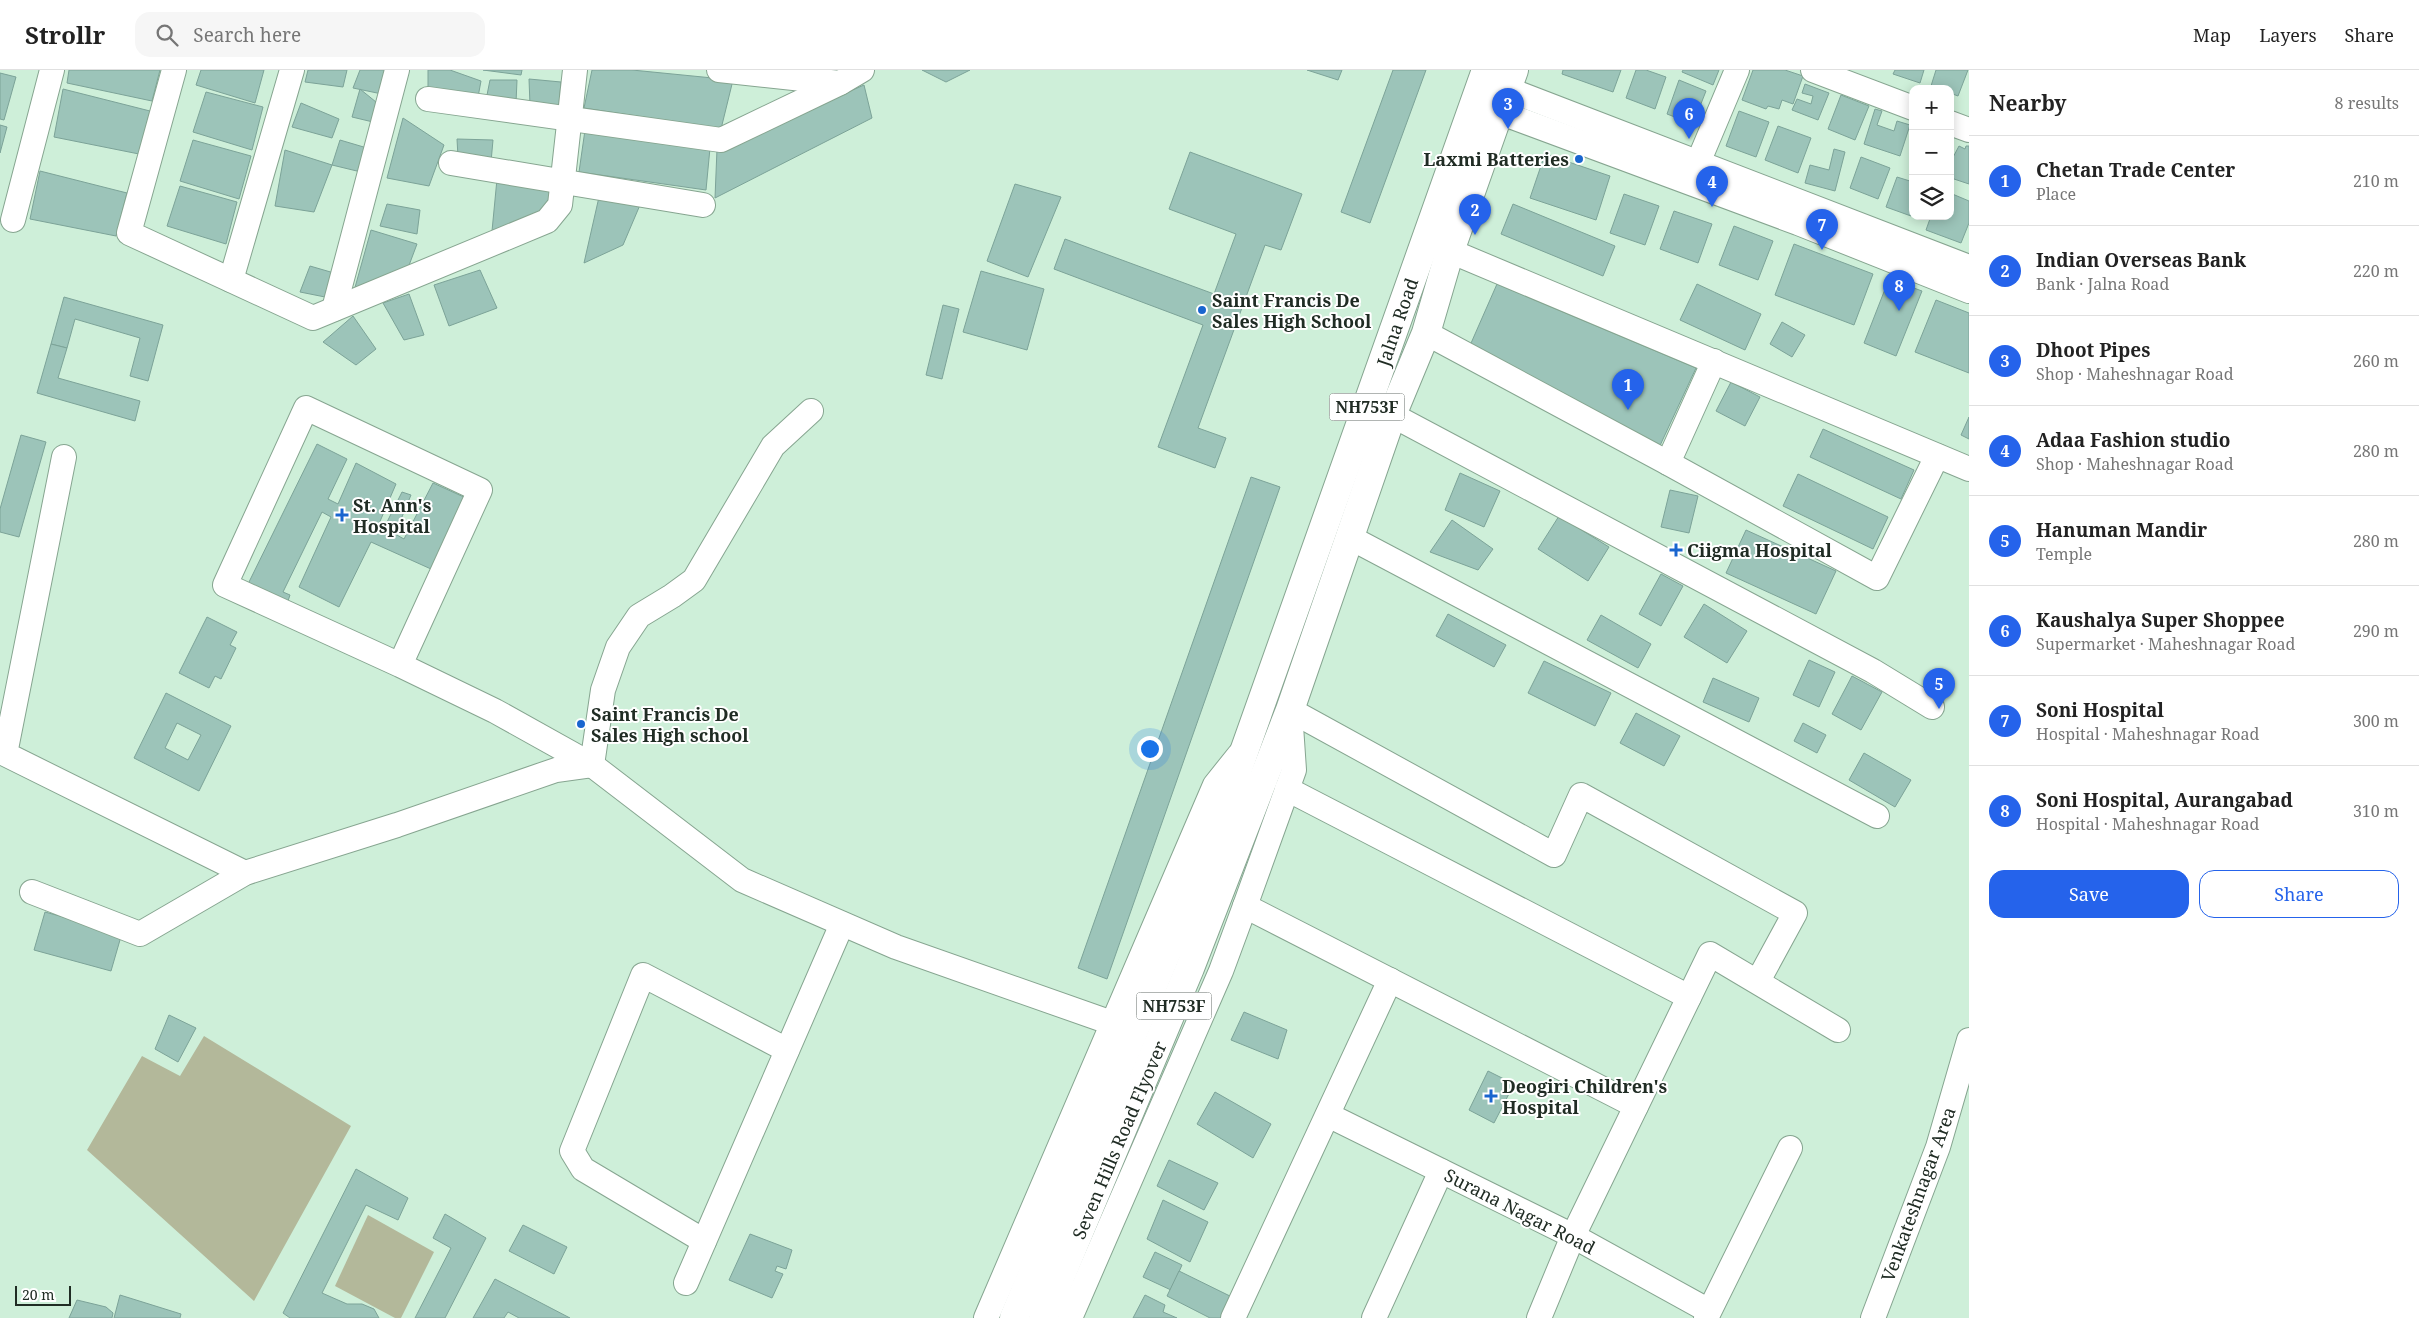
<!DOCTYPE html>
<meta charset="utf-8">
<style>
:root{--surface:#fff;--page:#f6f6f6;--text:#222;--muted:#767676;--line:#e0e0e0;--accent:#2563eb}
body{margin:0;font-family:"Noto Serif",serif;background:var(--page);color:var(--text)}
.controls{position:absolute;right:15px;top:15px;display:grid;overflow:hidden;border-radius:10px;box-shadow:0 2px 12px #0003}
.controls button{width:45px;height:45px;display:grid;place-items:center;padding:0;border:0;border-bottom:1px solid var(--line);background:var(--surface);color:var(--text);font:25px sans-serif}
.scale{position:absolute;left:15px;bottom:12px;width:56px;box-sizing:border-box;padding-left:5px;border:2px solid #202c24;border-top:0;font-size:14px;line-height:18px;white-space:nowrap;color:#202c24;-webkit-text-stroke:4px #fff;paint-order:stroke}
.you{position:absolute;left:1149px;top:678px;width:18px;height:18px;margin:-12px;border:4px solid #fff;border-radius:50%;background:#1a73e8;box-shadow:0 0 0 8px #1a73e833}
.badge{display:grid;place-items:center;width:32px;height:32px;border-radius:50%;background:var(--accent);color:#fff;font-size:16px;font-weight:700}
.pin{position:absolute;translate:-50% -41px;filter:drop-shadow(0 1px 2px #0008)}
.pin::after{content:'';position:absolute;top:26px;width:18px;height:15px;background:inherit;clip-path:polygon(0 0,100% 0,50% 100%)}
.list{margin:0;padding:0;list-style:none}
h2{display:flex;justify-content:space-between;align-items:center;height:65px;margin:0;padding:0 20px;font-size:21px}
h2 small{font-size:16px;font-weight:400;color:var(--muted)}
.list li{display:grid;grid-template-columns:32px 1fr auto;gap:15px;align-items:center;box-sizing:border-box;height:90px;padding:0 20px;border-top:1px solid var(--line)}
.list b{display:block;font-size:19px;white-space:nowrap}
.list p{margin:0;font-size:16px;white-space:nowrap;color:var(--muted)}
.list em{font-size:16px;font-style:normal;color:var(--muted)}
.actions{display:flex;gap:10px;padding:15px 20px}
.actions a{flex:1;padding:11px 0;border:1px solid var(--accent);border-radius:15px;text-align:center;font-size:18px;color:var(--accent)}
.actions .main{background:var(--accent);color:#fff}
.icon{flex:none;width:28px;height:28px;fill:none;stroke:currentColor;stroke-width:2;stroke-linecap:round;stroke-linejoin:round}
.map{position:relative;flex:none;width:1969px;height:1248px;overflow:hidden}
header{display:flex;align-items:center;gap:30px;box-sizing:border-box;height:70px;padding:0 25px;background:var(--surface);border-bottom:1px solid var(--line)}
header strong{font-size:24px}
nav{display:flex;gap:28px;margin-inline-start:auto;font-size:18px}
.search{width:350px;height:45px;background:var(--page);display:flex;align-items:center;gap:12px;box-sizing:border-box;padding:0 18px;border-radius:15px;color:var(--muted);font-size:19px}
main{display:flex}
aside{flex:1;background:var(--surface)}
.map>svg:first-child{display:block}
.green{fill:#b3b89a}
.building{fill:#9cc4b9;stroke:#7ca398;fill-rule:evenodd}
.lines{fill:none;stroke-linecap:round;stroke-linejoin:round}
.minor-casing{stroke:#86a590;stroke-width:26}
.highway-casing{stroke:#86a590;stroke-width:30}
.minor{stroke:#fff;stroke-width:24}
.highway{stroke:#fff;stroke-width:28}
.poi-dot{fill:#1965cf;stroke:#fff;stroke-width:2}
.labels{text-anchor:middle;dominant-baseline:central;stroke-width:4;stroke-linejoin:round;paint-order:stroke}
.shield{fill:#fff;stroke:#636b66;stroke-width:1}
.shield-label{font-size:16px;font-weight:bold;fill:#202c24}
.poi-label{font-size:18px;font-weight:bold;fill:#202c24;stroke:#fff;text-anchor:start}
.street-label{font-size:18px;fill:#202c24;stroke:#fff}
</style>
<header>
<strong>Strollr</strong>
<div class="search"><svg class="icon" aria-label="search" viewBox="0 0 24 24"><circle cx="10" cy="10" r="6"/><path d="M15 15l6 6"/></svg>Search here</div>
<nav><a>Map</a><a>Layers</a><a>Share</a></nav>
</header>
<main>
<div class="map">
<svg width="1969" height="1248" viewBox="0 0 1969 1248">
<rect width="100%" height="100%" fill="#ceefd9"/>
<g class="green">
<polygon points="204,966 351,1056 254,1231 87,1080 142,986 180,1006"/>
<polygon points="368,1145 434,1182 401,1248 395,1248 335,1216"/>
</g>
<g class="building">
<polygon points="69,0 160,0 152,31 67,13"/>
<polygon points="201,0 264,0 255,33 196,15"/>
<polygon points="308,0 347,0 343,17 305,12"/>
<polygon points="360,0 396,0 382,24 353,18"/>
<polygon points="428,0 450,0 481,11 478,27 428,17"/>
<polygon points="483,0 522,0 521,5"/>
<polygon points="592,0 632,0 733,10 721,59 584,38"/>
<polygon points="922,0 970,0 946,12"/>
<polygon points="1307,0 1342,0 1338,10"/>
<polygon points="1393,0 1426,0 1370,153 1341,142"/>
<polygon points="1563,0 1621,0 1613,22 1562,4"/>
<polygon points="1636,0 1646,0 1666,7 1655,39 1626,28"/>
<polygon points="1683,0 1719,0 1713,15 1682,2"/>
<polygon points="1753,0 1785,0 1803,6 1793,34 1782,30 1779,39 1768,36 1766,39 1742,30"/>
<polygon points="1895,0 1924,0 1920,13 1893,4"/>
<polygon points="1936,0 1968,0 1958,26 1950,23 1950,19 1931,16"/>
<polygon points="0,3 16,7 4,50 0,49"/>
<polygon points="529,9 561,12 559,35 530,35"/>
<polygon points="490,10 517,10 516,33 487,25"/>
<polygon points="1679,10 1706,21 1693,54 1667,44"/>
<polygon points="1805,14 1829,23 1818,50 1792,40 1797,29 1811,34 1813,26 1802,23"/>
<polygon points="864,15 872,48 715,128 717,79"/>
<polygon points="63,19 150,41 139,84 54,67"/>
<polygon points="360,19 376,32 373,52 352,47"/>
<polygon points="206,22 263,37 252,80 193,62"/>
<polygon points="1841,25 1869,36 1855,70 1828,59"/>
<polygon points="301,33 339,49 332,68 292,57"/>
<polygon points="1875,39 1882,41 1877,55 1894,61 1897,51 1910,55 1900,86 1864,74"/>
<polygon points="1739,41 1769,52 1756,87 1726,76"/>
<polygon points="403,48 444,75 429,116 387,108"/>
<polygon points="0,55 7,57 0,83"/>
<polygon points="1778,56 1811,68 1798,103 1765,90"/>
<polygon points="585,60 710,78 706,120 579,102"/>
<polygon points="457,69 493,70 491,92 458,87"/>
<polygon points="193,70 251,86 239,129 180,111"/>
<polygon points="340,70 367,78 361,102 332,95"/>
<polygon points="1959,76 1965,79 1966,76 1969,76 1969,114 1954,109 1950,104 1950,93"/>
<polygon points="1834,79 1845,82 1835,121 1805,113 1810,95 1829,100"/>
<polygon points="285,80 332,95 314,142 275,136"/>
<polygon points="1190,82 1302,124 1281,180 1265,175 1198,358 1226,368 1215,398 1158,377 1203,255 1054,199 1065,169 1214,224 1236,164 1169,139"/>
<polygon points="1545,84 1610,106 1596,150 1530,128"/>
<polygon points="1861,87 1890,98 1878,129 1850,118"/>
<polygon points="40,101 127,123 116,166 30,149"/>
<polygon points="1897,107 1913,112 1911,146 1886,137"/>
<polygon points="497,109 552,117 547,141 492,161"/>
<polygon points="1015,114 1061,127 1028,207 987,191"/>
<polygon points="180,116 237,132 226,174 167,156"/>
<polygon points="1950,123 1969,131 1969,153 1961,173 1926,160 1931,146 1950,146"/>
<polygon points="1624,124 1659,136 1645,175 1610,163"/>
<polygon points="599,127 640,135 623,175 584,193"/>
<polygon points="387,134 420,140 417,164 380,156"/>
<polygon points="1513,134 1615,176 1603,206 1501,164"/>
<polygon points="1674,141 1712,154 1698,193 1660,179"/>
<polygon points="1734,156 1773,171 1758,210 1719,195"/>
<polygon points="371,160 417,174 408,198 354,221"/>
<polygon points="1794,174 1873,204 1854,255 1775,225"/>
<polygon points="310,196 334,203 330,228 300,222"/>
<polygon points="480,200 497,238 449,256 434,215"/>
<polygon points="981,201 1044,219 1027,280 963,262"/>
<polygon points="1889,209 1922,221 1896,286 1864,273"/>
<polygon points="1497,214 1696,298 1657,382 1468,280"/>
<polygon points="1697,214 1761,244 1745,280 1680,250"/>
<polygon points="409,224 424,265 404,270 383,233"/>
<polygon points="64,227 163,255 148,311 130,306 140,268 75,249 67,278 51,274"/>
<polygon points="1936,230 1969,243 1969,303 1915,282"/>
<polygon points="943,235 959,239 942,309 926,305"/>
<polygon points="353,246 376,279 356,295 323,272"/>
<polygon points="1782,252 1805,265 1792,287 1770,274"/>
<polygon points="51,274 67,278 58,308 140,331 135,351 37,323"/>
<polygon points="1731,312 1760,327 1745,356 1716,341"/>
<polygon points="1969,347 1969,369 1961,365"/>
<polygon points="1823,359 1914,400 1901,429 1810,387"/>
<polygon points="21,365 46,372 19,467 0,462 0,439"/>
<polygon points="317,374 347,389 328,429 338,434 356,393 396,414 378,456 384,458 402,422 411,425 395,464 404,469 433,413 466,428 431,499 371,472 339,537 299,517 331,447 322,442 283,522 290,525 287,534 248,514"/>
<polygon points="1460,403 1500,421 1484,457 1445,440"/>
<polygon points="1798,404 1888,447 1873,479 1783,436"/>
<polygon points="1251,407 1280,417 1107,909 1078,898"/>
<polygon points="1670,420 1698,426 1689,463 1661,457"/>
<polygon points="1559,446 1609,477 1588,511 1538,479"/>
<polygon points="1452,450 1493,479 1478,500 1430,482"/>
<polygon points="1746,460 1836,501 1816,544 1726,503"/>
<polygon points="1661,504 1683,516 1661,556 1639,544"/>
<polygon points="1704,534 1747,561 1727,593 1684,567"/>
<polygon points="1448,544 1506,575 1494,597 1436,566"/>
<polygon points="1601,545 1651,574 1638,598 1587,570"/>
<polygon points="207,547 237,562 230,575 236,578 221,609 215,606 209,618 179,603"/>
<polygon points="1809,590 1835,602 1819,637 1793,625"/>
<polygon points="1544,591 1611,623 1595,656 1528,623"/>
<polygon points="1852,606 1882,622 1861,660 1832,644"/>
<polygon points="1713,608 1759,628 1749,652 1703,632"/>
<path d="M166 623 231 656 199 721 134 688ZM177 653 201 665 188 690 165 678Z"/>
<polygon points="1636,643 1680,666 1664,696 1620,673"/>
<polygon points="1803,653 1826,665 1817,683 1794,671"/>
<polygon points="1864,683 1911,710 1895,737 1849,710"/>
<polygon points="45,842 122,863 111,901 34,880"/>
<polygon points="1244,942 1287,960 1278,989 1231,970"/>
<polygon points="169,945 196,958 178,992 155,979"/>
<polygon points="1488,1001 1514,1014 1494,1053 1469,1040"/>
<polygon points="1215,1022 1271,1054 1253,1088 1197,1054"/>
<polygon points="1169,1090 1218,1113 1204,1140 1157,1116"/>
<polygon points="356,1099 408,1128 398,1150 366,1135 322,1223 347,1234 362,1234 374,1239 379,1248 290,1248 283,1243"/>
<polygon points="1163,1130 1208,1152 1190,1192 1147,1169"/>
<polygon points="445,1144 486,1168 445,1248 415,1248 451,1178 433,1168"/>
<polygon points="523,1155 567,1177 554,1204 509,1181"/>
<polygon points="750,1164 792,1180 786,1199 777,1196 775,1201 783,1204 772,1228 729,1210"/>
<polygon points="1155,1182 1182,1195 1171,1220 1143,1207"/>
<polygon points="1179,1201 1236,1229 1226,1248 1210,1248 1167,1226"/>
<polygon points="495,1209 570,1248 519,1248 508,1242 504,1248 473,1248"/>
<polygon points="120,1225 181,1244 180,1248 114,1248"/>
<polygon points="1145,1225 1165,1235 1163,1242 1177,1248 1133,1248"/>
<polygon points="77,1230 106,1237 113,1243 112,1248 69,1248"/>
</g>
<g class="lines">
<g class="minor-casing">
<g id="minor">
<polyline points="174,0 129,163 313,248 547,151 560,135 575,0"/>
<polyline points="719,0 840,13"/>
<polyline points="1813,0 1913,38"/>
<polyline points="1507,19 1969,197"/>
<polyline points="428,29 721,70 840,13 862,0"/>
<polyline points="1499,42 1798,153 1969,221"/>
<polyline points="1950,53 1969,60"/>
<polyline points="451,93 703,135"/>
<polyline points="1692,107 1737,0"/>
<polyline points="13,150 52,0"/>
<polyline points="1450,181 1969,399"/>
<polyline points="231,210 292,0"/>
<polyline points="334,239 397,0"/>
<polyline points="1426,263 1668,393"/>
<polyline points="1714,291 1668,393 1877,508 1937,386"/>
<polyline points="1392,345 1873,601 1932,637"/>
<polyline points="64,387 5,684 245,803"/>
<polyline points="1349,467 1877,746"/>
<polyline points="400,595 480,420 306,338 225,515 400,595 495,641 592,695 742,810 896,877 1112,953"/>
<polyline points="1290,640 1554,785 1581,725 1795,843 1758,911"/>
<polyline points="592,695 603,620 618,577 639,546 672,526 694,510 773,376 811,341"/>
<polyline points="1287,719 1689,927"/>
<polyline points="32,822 140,864 245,803 397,755 556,700 592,695"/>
<polyline points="1245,836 1636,1036"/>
<polyline points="1328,1045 1573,1166 1709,1241"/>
<polyline points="704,1171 583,1099 572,1081 643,905 787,980"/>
<polyline points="686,1213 842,854"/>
<polyline points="986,1248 1215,715 1239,685"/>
<polyline points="1070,1248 1221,901 1245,836 1294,700 1290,641"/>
<polyline points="1233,1248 1390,910"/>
<polyline points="1374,1248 1441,1101"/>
<polyline points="1539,1248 1573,1166 1710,884 1838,960"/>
<polyline points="1706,1248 1790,1078"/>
<polyline points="1873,1248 1938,1077 1969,970"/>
</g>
</g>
<g class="highway-casing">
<g id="highway">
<polyline points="1014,1248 1207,786 1486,0"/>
<polyline points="1043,1248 1190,898 1290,640 1392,345 1426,263 1450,181 1514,0"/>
</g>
</g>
<use href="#minor" class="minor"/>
<use href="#highway" class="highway"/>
</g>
<g class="poi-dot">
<circle cx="1579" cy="89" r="5"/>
<circle cx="1202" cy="240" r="5"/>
<path d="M339.5 437.5h5v5h5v5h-5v5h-5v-5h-5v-5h5z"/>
<path d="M1673.5 472.5h5v5h5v5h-5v5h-5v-5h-5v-5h5z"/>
<circle cx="581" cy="654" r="5"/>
<path d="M1488.5 1018.5h5v5h5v5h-5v5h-5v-5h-5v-5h5z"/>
</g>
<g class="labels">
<g class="shield">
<rect x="1329.5" y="323.5" width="75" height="27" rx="4"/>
<rect x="1136.5" y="922.5" width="75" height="27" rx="4"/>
</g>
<g class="shield-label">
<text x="1367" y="337">NH753F</text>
<text x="1174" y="936">NH753F</text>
</g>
<g class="poi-label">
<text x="1569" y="89" text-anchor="end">Laxmi Batteries</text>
<text x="1212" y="230">Saint Francis De<tspan x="1212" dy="21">Sales High School</tspan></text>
<text x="353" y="435">St. Ann's<tspan x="353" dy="21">Hospital</tspan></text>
<text x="1687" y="480">Ciigma Hospital</text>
<text x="591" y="644">Saint Francis De<tspan x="591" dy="21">Sales High school</tspan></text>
<text x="1502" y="1016">Deogiri Children's<tspan x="1502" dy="21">Hospital</tspan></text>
</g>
<g class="street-label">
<text transform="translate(1397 252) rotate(-71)">Jalna Road</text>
<text transform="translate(1119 1070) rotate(-67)">Seven Hills Road Flyover</text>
<text transform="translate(1918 1124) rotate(-70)">Venkateshnagar Area</text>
<text transform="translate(1520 1141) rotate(27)">Surana Nagar Road</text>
</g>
</g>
</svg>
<div class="controls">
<button>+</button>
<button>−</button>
<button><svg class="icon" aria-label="layers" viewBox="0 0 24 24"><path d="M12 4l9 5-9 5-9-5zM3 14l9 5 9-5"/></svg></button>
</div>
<div class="scale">20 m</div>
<div class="you"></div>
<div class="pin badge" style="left:1628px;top:340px">1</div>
<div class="pin badge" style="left:1475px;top:165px">2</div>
<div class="pin badge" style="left:1508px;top:59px">3</div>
<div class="pin badge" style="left:1712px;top:137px">4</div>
<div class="pin badge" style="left:1939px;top:639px">5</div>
<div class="pin badge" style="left:1689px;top:69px">6</div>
<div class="pin badge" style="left:1822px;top:180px">7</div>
<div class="pin badge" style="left:1899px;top:241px">8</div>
</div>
<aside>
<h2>Nearby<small>8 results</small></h2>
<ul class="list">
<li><span class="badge">1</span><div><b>Chetan Trade Center</b><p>Place</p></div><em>210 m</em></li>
<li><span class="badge">2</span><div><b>Indian Overseas Bank</b><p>Bank · Jalna Road</p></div><em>220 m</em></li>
<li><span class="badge">3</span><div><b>Dhoot Pipes</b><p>Shop · Maheshnagar Road</p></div><em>260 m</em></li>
<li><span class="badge">4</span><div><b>Adaa Fashion studio</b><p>Shop · Maheshnagar Road</p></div><em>280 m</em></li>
<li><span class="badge">5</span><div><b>Hanuman Mandir</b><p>Temple</p></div><em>280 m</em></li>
<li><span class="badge">6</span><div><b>Kaushalya Super Shoppee</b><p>Supermarket · Maheshnagar Road</p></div><em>290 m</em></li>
<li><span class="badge">7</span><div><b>Soni Hospital</b><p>Hospital · Maheshnagar Road</p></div><em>300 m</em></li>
<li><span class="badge">8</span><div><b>Soni Hospital, Aurangabad</b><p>Hospital · Maheshnagar Road</p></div><em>310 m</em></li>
</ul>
<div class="actions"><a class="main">Save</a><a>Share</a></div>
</aside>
</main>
